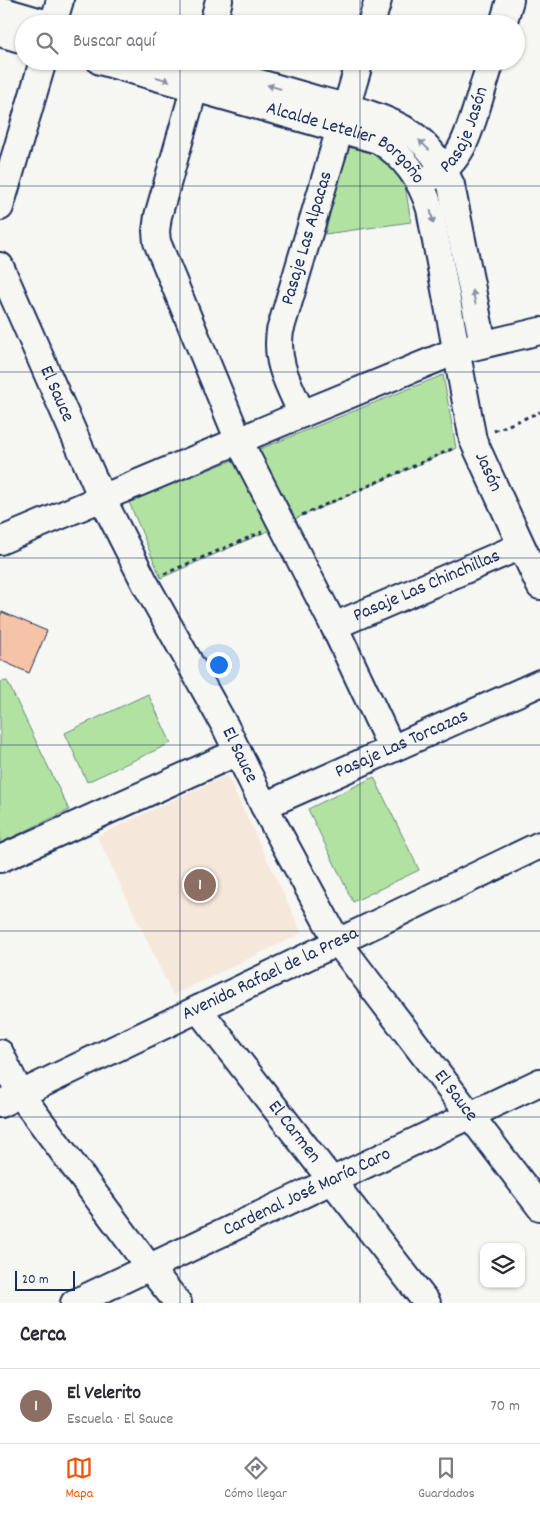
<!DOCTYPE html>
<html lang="es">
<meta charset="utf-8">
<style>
:root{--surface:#fff;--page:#f7f7f7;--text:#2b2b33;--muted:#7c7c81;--line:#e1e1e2;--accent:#ea580c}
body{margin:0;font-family:Dekko,sans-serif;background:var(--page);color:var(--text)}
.controls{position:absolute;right:15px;bottom:15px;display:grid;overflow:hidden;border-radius:10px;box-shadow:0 1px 4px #0004}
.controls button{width:45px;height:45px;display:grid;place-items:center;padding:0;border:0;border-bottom:1px solid var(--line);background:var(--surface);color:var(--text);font:25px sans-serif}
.scale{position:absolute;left:15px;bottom:12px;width:60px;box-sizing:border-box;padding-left:5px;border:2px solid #1b2f5e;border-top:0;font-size:14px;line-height:18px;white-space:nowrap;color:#1b2f5e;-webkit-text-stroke:4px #f6f6f2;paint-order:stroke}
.you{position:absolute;left:218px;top:664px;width:18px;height:18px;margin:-12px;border:4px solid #fff;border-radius:50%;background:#1a73e8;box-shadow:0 0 0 8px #1a73e833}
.badge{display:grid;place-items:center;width:32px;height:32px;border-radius:50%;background:var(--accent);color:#fff;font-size:16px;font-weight:700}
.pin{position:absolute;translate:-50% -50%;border:2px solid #fff;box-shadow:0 1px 5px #0006}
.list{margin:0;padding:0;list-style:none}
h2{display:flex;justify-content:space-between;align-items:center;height:65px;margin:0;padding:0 20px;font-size:21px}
h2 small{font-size:16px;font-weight:400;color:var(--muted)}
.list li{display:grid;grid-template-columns:32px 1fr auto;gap:15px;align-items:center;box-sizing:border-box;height:75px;padding:0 20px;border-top:1px solid var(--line)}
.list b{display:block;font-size:19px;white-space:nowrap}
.list p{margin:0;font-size:16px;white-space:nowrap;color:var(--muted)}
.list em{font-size:16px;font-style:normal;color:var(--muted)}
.icon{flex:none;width:28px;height:28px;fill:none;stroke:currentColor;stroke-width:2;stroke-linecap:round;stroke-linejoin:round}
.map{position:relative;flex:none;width:540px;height:1303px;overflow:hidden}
.search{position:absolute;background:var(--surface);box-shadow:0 1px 4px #0004;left:15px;right:15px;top:15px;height:55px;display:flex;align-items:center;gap:12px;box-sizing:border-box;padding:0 18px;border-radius:28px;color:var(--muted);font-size:19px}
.sheet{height:140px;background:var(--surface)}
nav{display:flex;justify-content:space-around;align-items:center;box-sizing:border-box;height:70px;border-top:1px solid var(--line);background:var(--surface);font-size:14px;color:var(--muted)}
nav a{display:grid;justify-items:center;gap:2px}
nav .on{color:var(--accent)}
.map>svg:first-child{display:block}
.built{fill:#f6e7db}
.green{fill:#b2e2a1;stroke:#668880}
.building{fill:#f5c3a5;stroke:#1b2f5e}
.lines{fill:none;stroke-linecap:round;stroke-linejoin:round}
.minor-casing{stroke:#1b2f5e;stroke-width:30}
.path{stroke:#1b2f5e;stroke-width:3;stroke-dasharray:4 4;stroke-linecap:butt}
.minor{stroke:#f6f6f2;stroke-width:26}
.oneway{fill:#8892a8}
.grid{fill:none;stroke:#1b2f5e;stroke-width:1;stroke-opacity:0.55}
.labels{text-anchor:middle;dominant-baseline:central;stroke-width:5;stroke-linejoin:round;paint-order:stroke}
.street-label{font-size:19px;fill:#1b2f5e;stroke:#f6f6f2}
</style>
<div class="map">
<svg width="540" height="1303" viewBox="0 0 540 1303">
<rect width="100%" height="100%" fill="#f6f6f2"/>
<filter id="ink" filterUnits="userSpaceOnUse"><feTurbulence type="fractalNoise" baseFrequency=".02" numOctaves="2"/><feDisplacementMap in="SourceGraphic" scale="10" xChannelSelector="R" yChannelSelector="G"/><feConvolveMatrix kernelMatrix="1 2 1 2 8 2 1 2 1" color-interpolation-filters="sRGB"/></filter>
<g filter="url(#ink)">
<polygon class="built" points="227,775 302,933 173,995 97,836"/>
<g class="green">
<polygon points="348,141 384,155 404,179 411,222 325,234"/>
<polygon points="443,375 456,448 161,578 129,502"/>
<polygon points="7,681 69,810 0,843 0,682"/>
<polygon points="148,694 171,743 87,782 65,733"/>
<polygon points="374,777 419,870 353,902 308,809"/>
</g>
<polygon class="building" points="2,612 47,631 29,673 0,660 0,616"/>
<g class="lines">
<g class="minor-casing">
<g id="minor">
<polyline points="0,10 48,24"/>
<polyline points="53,24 60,0"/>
<polyline points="213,24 219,0"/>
<polyline points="371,24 378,0"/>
<polyline points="503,24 510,0"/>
<polyline points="0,33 24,40"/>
<path id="s1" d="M100 61 378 140C405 156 421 179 430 209L473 440 540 586"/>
<path d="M182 61C227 74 271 86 315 99 346 107 385 116 412 134 431 147 442 165 451 185L483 344"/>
<polyline points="202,61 158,216 156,231 157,242 239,441 334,626 392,749"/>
<path id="s2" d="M430 178C459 165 467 138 476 110 481 94 486 77 491 61"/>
<polyline points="0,207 43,61"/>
<path id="s3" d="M0 266 102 498 145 583 225 726 264 806 337 941 540 1207"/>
<path id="s4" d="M302 414C289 385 275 363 280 331L360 61"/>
<polyline points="0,541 302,414 456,351 540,331"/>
<path id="s5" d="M334 626 521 546"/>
<path id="s6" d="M264 806 540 683"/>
<polyline points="0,859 238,752"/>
<path id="s7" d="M198 1009 427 1303"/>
<polyline points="0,1053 20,1094 149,1267 178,1303"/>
<path id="s8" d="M0 1104 540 845"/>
<path id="s9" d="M74 1303 540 1082"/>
</g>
</g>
<g class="path">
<polyline points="494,431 540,412"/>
<polyline points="302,515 452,449"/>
<polyline points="164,574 262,532"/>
</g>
<use href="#minor" class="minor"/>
</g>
<defs><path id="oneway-solid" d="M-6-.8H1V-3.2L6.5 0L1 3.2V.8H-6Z" transform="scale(1.25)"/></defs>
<g class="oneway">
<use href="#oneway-solid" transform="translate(163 79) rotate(16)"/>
<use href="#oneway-solid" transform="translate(274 87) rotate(-164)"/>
<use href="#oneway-solid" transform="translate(424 145) rotate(-136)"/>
<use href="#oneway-solid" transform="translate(432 217) rotate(79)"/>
<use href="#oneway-solid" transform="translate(474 297) rotate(-101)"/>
</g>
</g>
<path class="grid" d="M180 0V24M360 0V24M180 61V1303M360 61V1303M0 186H540M0 372H540M0 558H540M0 745H540M0 931H540M0 1117H540"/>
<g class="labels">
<g class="street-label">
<text stroke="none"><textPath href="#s2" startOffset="62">Pasaje Jasón</textPath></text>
<text stroke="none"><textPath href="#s1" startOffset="261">Alcalde Letelier Borgoño</textPath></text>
<text stroke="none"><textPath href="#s4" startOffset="184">Pasaje Las Alpacas</textPath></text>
<text stroke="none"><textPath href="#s3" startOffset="140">El Sauce</textPath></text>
<text stroke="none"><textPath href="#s1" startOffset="648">Jasón</textPath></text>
<text stroke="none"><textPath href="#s5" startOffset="101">Pasaje Las Chinchillas</textPath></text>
<text stroke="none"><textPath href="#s6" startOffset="151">Pasaje Las Torcazas</textPath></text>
<text stroke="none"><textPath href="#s3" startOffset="545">El Sauce</textPath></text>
<text stroke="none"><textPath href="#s8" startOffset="300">Avenida Rafael de la Presa</textPath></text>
<text stroke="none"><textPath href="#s3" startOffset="950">El Sauce</textPath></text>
<text stroke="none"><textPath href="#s7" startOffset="156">El Carmen</textPath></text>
<text stroke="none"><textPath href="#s9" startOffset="258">Cardenal José María Caro</textPath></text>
</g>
</g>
</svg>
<div class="controls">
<button><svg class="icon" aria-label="layers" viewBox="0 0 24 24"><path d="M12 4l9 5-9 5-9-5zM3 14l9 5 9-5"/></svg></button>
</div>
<div class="scale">20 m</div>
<div class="you"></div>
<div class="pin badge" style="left:200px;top:885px;background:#8d6e63">1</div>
<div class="search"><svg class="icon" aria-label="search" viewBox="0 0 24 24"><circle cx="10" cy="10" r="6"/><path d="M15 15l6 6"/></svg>Buscar aquí</div>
</div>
<section class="sheet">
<h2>Cerca<small></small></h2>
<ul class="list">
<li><span class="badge" style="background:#8d6e63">1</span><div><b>El Velerito</b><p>Escuela · El Sauce</p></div><em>70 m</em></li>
</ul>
</section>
<nav>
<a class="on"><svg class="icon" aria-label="map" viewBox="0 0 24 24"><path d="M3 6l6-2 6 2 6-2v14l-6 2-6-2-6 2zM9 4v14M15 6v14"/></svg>Mapa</a>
<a><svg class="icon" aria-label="directions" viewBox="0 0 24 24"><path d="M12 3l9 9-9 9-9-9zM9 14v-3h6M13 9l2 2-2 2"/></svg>Cómo llegar</a>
<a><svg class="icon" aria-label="saved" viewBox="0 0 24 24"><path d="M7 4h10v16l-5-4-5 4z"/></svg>Guardados</a>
</nav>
